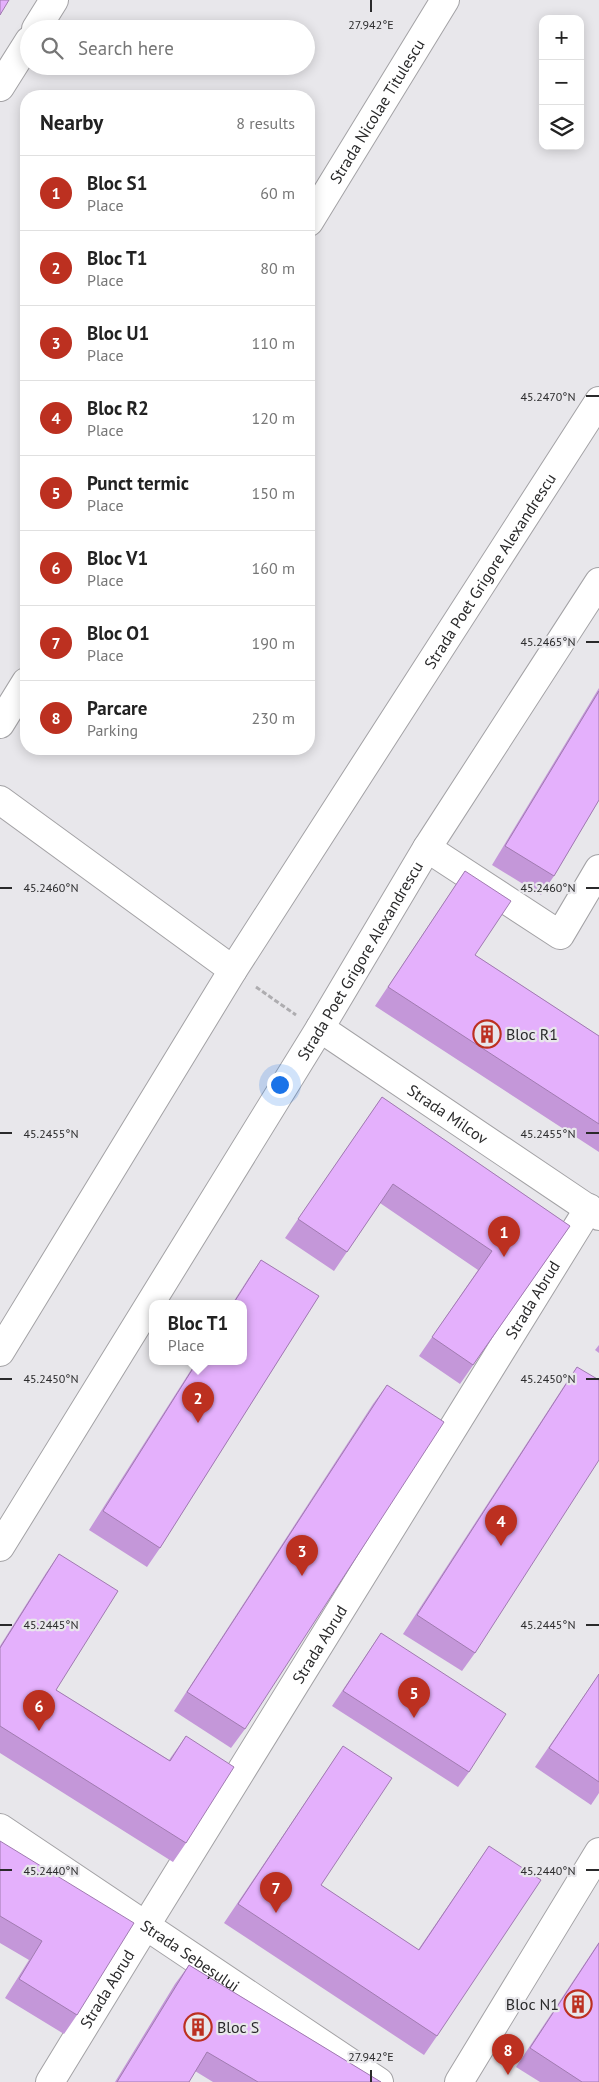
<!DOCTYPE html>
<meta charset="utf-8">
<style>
:root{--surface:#fff;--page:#f6f6f6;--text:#222;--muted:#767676;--line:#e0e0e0;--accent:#bc3020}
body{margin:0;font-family:"PT Sans",sans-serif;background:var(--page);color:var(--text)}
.controls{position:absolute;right:15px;top:15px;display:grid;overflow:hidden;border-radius:10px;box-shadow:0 2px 12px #0003}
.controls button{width:45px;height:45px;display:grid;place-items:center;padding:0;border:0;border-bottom:1px solid var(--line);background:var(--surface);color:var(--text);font:25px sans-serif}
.you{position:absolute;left:279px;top:1084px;width:18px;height:18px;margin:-12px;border:4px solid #fff;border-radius:50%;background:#1a73e8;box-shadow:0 0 0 8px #1a73e833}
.badge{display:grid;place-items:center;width:32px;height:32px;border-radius:50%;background:var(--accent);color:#fff;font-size:16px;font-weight:700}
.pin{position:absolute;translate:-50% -41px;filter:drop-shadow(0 1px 2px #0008)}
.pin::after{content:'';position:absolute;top:26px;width:18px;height:15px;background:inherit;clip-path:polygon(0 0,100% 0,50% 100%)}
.popup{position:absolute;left:149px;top:1300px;width:98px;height:65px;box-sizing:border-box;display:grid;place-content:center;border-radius:10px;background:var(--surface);filter:drop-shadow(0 1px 4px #0005);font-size:16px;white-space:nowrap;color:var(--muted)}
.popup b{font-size:19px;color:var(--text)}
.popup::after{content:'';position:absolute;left:50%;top:100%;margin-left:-10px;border:10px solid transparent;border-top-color:var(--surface)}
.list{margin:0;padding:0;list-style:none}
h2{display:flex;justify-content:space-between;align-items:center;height:65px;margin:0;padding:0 20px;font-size:21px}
h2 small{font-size:16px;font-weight:400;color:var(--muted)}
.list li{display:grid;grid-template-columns:32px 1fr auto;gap:15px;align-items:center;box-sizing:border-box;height:75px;padding:0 20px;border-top:1px solid var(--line)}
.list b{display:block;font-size:19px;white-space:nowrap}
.list p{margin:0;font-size:16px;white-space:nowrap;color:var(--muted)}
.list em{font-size:16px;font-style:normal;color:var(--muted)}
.icon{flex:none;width:28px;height:28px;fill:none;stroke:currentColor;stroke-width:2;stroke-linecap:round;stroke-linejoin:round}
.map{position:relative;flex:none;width:599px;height:2082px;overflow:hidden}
.search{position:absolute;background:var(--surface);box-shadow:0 2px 12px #0003;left:20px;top:20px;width:295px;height:55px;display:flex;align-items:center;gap:12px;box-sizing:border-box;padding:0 18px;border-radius:28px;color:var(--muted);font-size:19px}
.panel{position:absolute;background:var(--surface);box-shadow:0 2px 12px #0003;left:20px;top:90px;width:295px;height:665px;border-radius:20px}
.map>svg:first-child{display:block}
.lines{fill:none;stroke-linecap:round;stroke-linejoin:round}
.minor-casing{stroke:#a3a2a5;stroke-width:30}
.path{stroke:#aeadb0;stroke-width:3;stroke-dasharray:5 2.5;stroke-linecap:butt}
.minor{stroke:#fff;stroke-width:28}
.wall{fill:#c497d9}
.building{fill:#e4b0fc;stroke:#a07bb0}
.ticks{fill:none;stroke:#2a2a2b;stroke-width:2}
.labels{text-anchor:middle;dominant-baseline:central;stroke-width:4.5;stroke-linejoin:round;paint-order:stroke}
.street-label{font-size:16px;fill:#2a2a2b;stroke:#e8e7eb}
.poi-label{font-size:16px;fill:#2a2a2b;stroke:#e8e7eb;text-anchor:start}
.ticks-label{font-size:12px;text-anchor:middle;fill:#2a2a2b;stroke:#e8e7eb;stroke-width:4.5;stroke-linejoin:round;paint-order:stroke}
</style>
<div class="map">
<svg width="599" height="2082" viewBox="0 0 599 2082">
<rect width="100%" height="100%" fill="#e8e7eb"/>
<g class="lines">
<g class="minor-casing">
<g id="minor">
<polyline points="36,29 54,0"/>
<polyline points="0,87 29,41"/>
<path id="s1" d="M309 222 445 0"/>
<polyline points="0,724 26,682"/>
<polyline points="0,800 233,970"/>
<polyline points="427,848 560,935 599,869"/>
<path id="s2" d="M320 1028 599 1216"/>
<path id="s3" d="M0 1352 233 970 599 401"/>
<path id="s4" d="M0 1547 320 1028 427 848 599 582"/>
<path id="s5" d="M0 1828 379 2082"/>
<path id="s6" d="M50 2082 146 1925 589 1208"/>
<polyline points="459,2082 599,1852"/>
</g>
</g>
<polyline class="path" points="256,987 296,1015"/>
<use href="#minor" class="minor"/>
</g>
<g class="wall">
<polygon points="599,688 599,800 554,876 541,895 492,865"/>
<polygon points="465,871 475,955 599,1036 599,1152 375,1006"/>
<polygon points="382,1097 570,1226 460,1384 419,1356 478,1270 380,1203 334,1271 285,1238"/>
<polygon points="261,1260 319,1296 160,1548 147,1567 89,1530 196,1362 243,1362 243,1304 232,1304 248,1279"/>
<polygon points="599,1345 599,1353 595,1350"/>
<polygon points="577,1367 475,1653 462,1671 403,1634 564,1386"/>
<polygon points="387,1385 245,1729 231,1748 174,1711 373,1404"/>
<polygon points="59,1554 56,1690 169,1760 186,1736 186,1843 173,1862 0,1753 0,1646 46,1573"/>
<polygon points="381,1633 469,1772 458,1787 332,1706"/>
<polygon points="599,1674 599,1793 591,1805 535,1767"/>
<polygon points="343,1746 321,1885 418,1950 489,1846 437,2036 424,2055 224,1923"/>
<polygon points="0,1841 77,2015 64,2034 5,1998 29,1960 0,1943"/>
<polygon points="599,1942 599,2082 540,2082 516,2067"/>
<polygon points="189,1965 381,2082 213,2082 195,2071 189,2082 115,2082 175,1984"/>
</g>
<g class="building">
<polygon points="0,0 9,0 0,15"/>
<polygon points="599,691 599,800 554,876 505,846"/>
<polygon points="465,871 511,901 475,955 599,1036 599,1124 388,987"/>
<polygon points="382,1097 570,1226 473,1365 432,1337 492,1251 393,1184 347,1252 298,1219"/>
<polygon points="261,1260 319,1296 160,1548 103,1511 197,1362 243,1362 243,1304 233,1304"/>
<polygon points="577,1367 599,1380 599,1460 475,1653 417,1615"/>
<polygon points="387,1385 444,1422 245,1729 187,1692"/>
<polygon points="59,1554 118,1591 56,1690 170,1761 186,1736 234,1767 186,1843 0,1726 0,1648"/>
<polygon points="381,1633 506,1714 469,1772 343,1691"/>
<polygon points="599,1674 599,1782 549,1748"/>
<polygon points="343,1746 392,1778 321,1885 419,1950 489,1846 541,1880 437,2036 238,1904"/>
<polygon points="0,1841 134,1923 77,2015 19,1979 42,1941 0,1916"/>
<polygon points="599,1943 599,2082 582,2082 530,2048"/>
<polygon points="189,1965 381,2082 258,2082 207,2052 189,2082 117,2082"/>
</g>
<path class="ticks" d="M371 0V12M586 396H599M586 642H599M0 888H12M586 888H599M0 1133H12M586 1133H599M0 1379H12M586 1379H599M0 1625H12M586 1625H599M0 1870H12M586 1870H599M371 2070V2082"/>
<defs>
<g id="building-ring" transform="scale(1.4375)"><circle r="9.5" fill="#e8e7eb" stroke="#bc3020" stroke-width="1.5"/><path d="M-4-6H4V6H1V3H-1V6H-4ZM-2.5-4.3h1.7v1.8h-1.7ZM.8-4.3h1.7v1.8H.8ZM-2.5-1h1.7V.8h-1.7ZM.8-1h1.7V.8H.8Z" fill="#bc3020"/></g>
</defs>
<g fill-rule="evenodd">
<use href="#building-ring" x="487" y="1034"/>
<use href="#building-ring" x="578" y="2004"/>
<use href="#building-ring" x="198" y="2027"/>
</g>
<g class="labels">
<g class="street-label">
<text stroke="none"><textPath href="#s1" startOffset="130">Strada Nicolae Titulescu</textPath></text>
<text stroke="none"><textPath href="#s3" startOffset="922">Strada Poet Grigore Alexandrescu</textPath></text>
<text stroke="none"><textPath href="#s4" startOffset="688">Strada Poet Grigore Alexandrescu</textPath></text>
<text stroke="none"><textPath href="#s2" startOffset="154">Strada Milcov</textPath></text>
<text stroke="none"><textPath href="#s6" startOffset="919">Strada Abrud</textPath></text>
<text stroke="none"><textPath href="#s6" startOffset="514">Strada Abrud</textPath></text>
<text stroke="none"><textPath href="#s5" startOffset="229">Strada Sebeșului</textPath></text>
<text stroke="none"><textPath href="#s6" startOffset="109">Strada Abrud</textPath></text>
</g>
<g class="poi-label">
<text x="506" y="1034">Bloc R1</text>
<text x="559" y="2004" text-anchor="end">Bloc N1</text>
<text x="217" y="2027">Bloc S</text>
</g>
</g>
<g class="ticks-label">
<text x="371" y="29">27.942°E</text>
<text x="548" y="401">45.2470°N</text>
<text x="548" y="646">45.2465°N</text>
<text x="51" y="892">45.2460°N</text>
<text x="548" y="892">45.2460°N</text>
<text x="51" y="1138">45.2455°N</text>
<text x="548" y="1138">45.2455°N</text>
<text x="51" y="1383">45.2450°N</text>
<text x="548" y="1383">45.2450°N</text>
<text x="51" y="1629">45.2445°N</text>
<text x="548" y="1629">45.2445°N</text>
<text x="51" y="1875">45.2440°N</text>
<text x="548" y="1875">45.2440°N</text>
<text x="371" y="2061">27.942°E</text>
</g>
</svg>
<div class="controls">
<button>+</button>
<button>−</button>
<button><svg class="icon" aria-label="layers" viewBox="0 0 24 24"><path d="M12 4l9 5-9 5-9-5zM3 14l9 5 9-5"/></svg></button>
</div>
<div class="you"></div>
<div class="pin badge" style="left:504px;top:1257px">1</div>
<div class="pin badge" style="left:198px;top:1423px">2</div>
<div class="popup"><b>Bloc T1</b>Place</div>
<div class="pin badge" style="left:302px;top:1576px">3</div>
<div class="pin badge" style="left:501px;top:1546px">4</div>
<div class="pin badge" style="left:414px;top:1718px">5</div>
<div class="pin badge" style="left:39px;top:1731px">6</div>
<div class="pin badge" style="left:276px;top:1913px">7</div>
<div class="pin badge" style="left:508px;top:2075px">8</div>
<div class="search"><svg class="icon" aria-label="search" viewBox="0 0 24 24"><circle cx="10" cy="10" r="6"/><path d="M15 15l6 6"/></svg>Search here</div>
<section class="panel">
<h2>Nearby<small>8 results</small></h2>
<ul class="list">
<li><span class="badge">1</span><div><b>Bloc S1</b><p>Place</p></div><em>60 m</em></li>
<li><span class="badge">2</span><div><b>Bloc T1</b><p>Place</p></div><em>80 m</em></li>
<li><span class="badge">3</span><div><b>Bloc U1</b><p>Place</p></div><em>110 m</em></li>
<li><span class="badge">4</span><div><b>Bloc R2</b><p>Place</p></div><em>120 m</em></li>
<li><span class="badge">5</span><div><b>Punct termic</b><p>Place</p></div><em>150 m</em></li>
<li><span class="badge">6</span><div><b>Bloc V1</b><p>Place</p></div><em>160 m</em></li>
<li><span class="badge">7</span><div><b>Bloc O1</b><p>Place</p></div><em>190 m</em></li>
<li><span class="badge">8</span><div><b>Parcare</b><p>Parking</p></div><em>230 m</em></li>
</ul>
</section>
</div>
